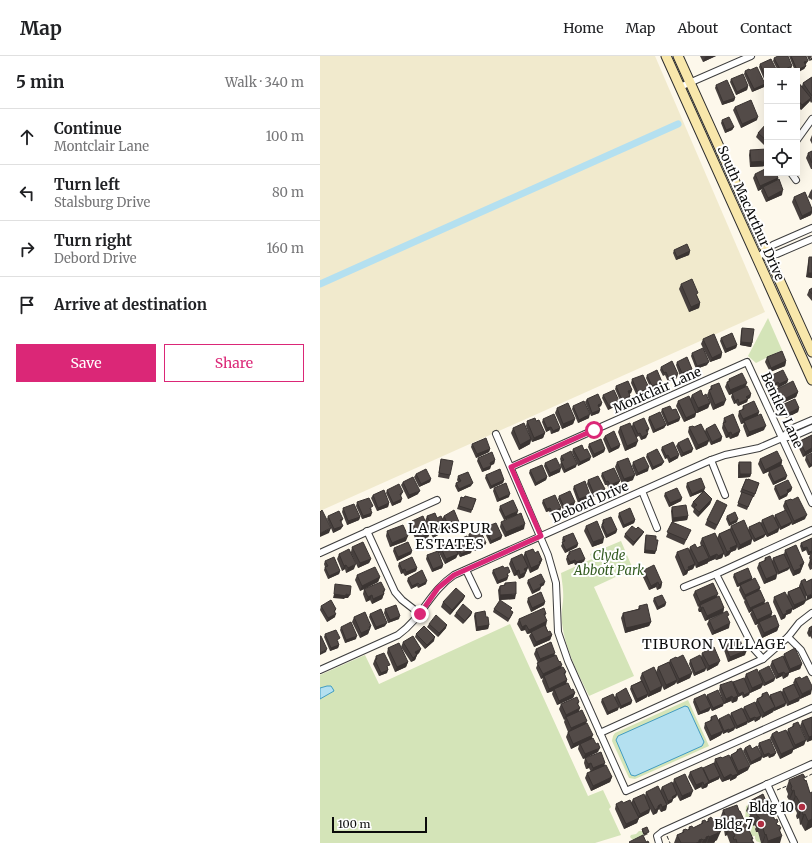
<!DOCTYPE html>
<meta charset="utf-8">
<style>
:root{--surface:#fff;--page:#f2f2f2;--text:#202124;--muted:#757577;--line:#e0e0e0;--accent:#db2777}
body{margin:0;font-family:Merriweather,serif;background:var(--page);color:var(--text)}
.controls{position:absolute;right:12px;top:12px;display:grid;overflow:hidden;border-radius:0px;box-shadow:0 4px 16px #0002}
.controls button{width:36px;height:36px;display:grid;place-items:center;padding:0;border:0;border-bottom:1px solid var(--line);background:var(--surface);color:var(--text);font:20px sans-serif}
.scale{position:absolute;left:12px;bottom:10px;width:95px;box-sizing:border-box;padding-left:4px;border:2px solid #0b0b0b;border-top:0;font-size:11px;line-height:14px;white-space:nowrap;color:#0b0b0b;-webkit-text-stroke:3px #fff;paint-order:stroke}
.stop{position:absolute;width:12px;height:12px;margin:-9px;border:3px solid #db2777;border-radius:50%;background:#fff}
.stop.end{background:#db2777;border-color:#fff;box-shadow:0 1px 4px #0008}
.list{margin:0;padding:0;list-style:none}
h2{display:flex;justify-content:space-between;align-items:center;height:52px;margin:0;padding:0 16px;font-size:17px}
h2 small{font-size:13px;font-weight:400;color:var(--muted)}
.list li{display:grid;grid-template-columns:26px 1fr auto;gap:12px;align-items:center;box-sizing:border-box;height:56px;padding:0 16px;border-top:1px solid var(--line)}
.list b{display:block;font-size:15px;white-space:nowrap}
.list p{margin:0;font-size:13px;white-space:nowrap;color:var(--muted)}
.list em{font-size:13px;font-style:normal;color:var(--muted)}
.actions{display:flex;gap:8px;padding:12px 16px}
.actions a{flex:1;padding:9px 0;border:1px solid var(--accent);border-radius:0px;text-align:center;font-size:14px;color:var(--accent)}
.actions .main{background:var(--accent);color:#fff}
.icon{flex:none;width:22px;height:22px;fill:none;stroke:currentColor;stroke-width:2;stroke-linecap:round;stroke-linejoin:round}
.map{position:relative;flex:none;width:492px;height:787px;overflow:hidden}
header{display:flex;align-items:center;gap:24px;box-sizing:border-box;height:56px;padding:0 20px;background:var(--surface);border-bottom:1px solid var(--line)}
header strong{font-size:19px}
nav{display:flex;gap:22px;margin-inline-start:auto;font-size:14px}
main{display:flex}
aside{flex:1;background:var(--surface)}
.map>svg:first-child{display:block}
.farmland{fill:#f1eacd}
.green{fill:#d4e4b8}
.water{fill:#b4e0f0;stroke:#419cc1}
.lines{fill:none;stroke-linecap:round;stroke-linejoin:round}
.canal{stroke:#b4e0f0;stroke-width:7}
.street-casing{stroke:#3e3e3e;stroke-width:8}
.secondary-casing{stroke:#2d2d2d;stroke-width:11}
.path{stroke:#2d2d2d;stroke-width:1;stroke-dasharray:4 2;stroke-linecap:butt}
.street{stroke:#fff;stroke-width:6}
.secondary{stroke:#f8e7ab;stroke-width:9}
.wall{fill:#47403e}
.shaded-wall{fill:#3a3432}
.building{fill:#534b48;stroke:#3a3432}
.route{stroke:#db2777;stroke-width:5}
.poi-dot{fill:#af2f43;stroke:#fff;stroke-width:1.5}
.labels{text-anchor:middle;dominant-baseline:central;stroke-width:4;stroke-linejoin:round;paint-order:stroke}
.street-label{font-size:13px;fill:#0b0b0b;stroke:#fff}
.park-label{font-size:13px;font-style:italic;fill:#345c22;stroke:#fff}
.poi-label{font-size:13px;fill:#0b0b0b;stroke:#fff;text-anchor:end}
.neighbourhood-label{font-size:14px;letter-spacing:1px;fill:#0b0b0b;stroke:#fff}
</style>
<header>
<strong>Map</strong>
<nav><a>Home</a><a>Map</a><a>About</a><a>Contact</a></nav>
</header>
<main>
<aside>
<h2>5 min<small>Walk · 340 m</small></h2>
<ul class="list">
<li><svg class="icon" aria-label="ahead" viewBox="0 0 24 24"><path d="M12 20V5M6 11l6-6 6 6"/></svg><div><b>Continue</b><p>Montclair Lane</p></div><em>100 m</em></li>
<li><svg class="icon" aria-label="left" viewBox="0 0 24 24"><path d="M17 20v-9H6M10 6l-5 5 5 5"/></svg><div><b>Turn left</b><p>Stalsburg Drive</p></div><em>80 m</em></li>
<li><svg class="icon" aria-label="right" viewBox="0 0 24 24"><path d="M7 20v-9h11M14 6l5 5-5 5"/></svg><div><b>Turn right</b><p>Debord Drive</p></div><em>160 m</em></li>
<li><svg class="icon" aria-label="arrive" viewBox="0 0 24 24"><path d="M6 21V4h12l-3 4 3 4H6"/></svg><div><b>Arrive at destination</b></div></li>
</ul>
<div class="actions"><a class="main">Save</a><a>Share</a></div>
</aside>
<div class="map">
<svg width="492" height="787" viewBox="0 0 492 787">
<rect width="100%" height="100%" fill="#fdf8eb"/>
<polygon class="farmland" points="0,0 335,0 445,256 0,455"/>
<g class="green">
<polygon points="448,262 462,294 436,307 428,300"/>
<path d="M301 485 313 513 274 531 314 620 269 640C258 617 245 593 242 567 241 559 242 553 243 545 244 536 242 526 241 517L272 503 270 498Z"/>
<polygon points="190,568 268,740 283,734 291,751 289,753 301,779 275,787 0,787 0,619 45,599 59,628"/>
<polygon points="368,644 389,690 315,723 309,722 292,685 293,680 295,677"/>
<polygon points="435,746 433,751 426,755 430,760 429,761 436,773 435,773 436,776 438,776 441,787 436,785 436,784 435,783 435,780 430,780 431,769 429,768 429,766 425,766 426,750"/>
<polygon points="319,775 322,775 324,780 313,784 310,781 311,779 316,778"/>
</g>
<g class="water">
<polygon points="7,630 11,630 13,633 14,635 0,643 0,632"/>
<polygon points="365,650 368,651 384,686 382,690 315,720 311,719 296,684 298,680"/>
</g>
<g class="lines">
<polyline class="canal" points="0,228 358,68"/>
<g class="street-casing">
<g id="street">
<polyline points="360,31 431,0"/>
<polyline points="477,84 492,63"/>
<polyline points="471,117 476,124"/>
<polyline points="446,201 457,198 492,183"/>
<polyline points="437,202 453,189 492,172"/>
<polyline points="176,378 228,499 236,527 238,576 248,605 306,735 492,652"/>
<polyline points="462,382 471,373 492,364"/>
<polyline points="391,404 405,439"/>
<polyline points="191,411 427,306 492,447"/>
<polyline points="322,435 337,472"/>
<polyline points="47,475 75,536 82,544 100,558"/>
<polyline points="0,497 117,444"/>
<polyline points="146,514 158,539"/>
<polyline points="364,531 396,518"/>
<polyline points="492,557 479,567 468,581 481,594 492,616"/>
<polyline points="443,603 434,593 396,518 492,474"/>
<path d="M0 614 78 579C103 561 109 536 134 519L391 404 405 399 439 392 462 382 474 380 492 372"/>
<polyline points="280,677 443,603 468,581"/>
<polyline points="447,728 474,787"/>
<polyline points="339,787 337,780 342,776 492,708"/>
</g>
</g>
<g class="secondary-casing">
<g id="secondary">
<polyline points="346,0 492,324"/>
<polyline points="358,0 492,296"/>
</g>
</g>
<g class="path">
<polyline points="484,722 492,718"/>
<polyline points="457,734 467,730"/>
<polyline points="347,780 350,787"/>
</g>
<use href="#street" class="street"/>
<use href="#secondary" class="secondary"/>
</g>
<g class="wall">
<polygon points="380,0 396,0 383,6"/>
<polygon points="469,0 486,0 486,8 485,9 486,10 484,13 475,15"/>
<polygon points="487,0 492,0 489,5"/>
<polygon points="454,2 471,13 467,15 458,15 453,5"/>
<polygon points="440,8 447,15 447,30 439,11"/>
<polygon points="430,14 445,28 444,31 432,36 424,18 425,15"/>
<polygon points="492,21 492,46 491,47 490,45 481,54 477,50 477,28 482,30 483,27"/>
<polygon points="411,23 428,30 427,34 416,39 410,26"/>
<polygon points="396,29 415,42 414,45 402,49 395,32"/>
<polygon points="415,51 437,64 421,72 413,54"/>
<polygon points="402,64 414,71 412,74 405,77 401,67"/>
<polygon points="447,68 447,92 436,81 438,77"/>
<polygon points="492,79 492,88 490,84"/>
<polygon points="430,94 446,110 430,111 429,99"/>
<polygon points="492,95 492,113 491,113 486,102 488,97"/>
<polygon points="435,118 458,122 457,124 462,139 446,146 441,135 442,133 438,135 433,122"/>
<polygon points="492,133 492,144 488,141 490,136"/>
<polygon points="474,141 492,153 492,157 491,159 480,164 472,146"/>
<polygon points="354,194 370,195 369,199 356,204 353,197"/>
<polygon points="489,201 492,222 486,221 488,206"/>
<polygon points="361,228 377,240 380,247 379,252 369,256 359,233"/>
<polygon points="492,232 492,245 487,239 489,234"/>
<polygon points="422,272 432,287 431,291 420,289 421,275"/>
<polygon points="401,282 417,289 416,292 405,297 400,285"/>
<polygon points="383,283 402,297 401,302 390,306 381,288"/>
<polygon points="372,297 387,309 376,313 371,300"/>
<polygon points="447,301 466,305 465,310 450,316 445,306"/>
<polygon points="357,306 372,313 370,316 360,320 356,309"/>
<polygon points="341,311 357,322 348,326 345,319 343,320 340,314"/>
<polygon points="327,319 341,329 331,333 326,322"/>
<polygon points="450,320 468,324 467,327 458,332 457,329 453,331 449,323"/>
<polygon points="312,323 329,332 328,335 317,340 311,327"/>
<polygon points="409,323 425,331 431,338 430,342 428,343 427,346 418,350 416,347 414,348 411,341 412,338 409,339 405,331 407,326 408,326"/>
<polygon points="296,330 312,334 311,337 309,338 310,340 309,343 301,347 295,333"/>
<polygon points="391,330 404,349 393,354 387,339 389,334 390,333"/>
<polygon points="457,333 478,336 476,341 460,348 455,338"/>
<polygon points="283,339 298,349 288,354 282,342"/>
<polygon points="372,339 383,340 390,347 388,352 377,357 376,357 375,361 364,366 356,350 358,345 370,343"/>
<polygon points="267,343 282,347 281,350 279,351 280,354 279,357 271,360 265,346"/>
<polygon points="462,349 479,352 478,356 466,362 461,352"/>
<polygon points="253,350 269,362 258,367 252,353"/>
<polygon points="423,350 439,356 438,359 444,374 427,381 423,370 424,367 421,368 418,360 419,355 422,354"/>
<polygon points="237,352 255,363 253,368 242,373 235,357"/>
<polygon points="342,353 352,354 360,362 359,365 347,370 341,356"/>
<polygon points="329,361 346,369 344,372 333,377 328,364"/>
<polygon points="404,362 420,375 418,380 410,383 409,381 406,382 402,372"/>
<polygon points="223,363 240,372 239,375 231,378 230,374 226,376 222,366"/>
<polygon points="207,365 216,365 225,377 223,382 212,386 211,384 210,388 199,394 191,377 193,372 210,381 206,370"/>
<polygon points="313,367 329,373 328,376 327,377 326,382 321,384 319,380 317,381 316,390 305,395 298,376 300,371 312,370"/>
<polygon points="369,371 374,371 385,375 386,373 402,381 401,385 391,389 389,385 387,389 376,394 368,376"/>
<polygon points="492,379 492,396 483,401 478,390 480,385"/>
<polygon points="285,380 300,389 299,392 289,397 283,383"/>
<polygon points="358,387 372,396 361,401 356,390"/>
<polygon points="152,388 170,393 169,396 156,402 151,391"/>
<polygon points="269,388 285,393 284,396 273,402 268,391"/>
<polygon points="342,391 358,402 349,407 347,402 345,403 341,394"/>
<polygon points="253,393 264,394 270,404 258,410 252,396"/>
<polygon points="327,398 342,409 332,414 326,401"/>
<polygon points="241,400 256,411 244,417 240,409 241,406 240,403"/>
<polygon points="486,400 492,410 489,412 485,404"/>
<polygon points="158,402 175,404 174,408 171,409 170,413 162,416 157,405"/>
<polygon points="121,403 130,419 129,423 118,421"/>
<polygon points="440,403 462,405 461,410 443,418 438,408"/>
<polygon points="297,406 313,424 302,428 295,411"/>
<polygon points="313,406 328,415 316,420 312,410"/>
<polygon points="419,406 431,418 430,421 418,422 418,409"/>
<polygon points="225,407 240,416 229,421 224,410"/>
<polygon points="210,414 227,421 226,424 215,430 209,417"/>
<polygon points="449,415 466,423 453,429 448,419"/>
<polygon points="282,417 300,425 298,428 289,433 287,429 285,429 281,420"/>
<polygon points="96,418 111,423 110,426 99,431 94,421"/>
<polygon points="166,419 184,424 183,427 170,433 165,422"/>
<polygon points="138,420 151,430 138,436 135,430 136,427 138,426 137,424"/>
<polygon points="426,423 439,427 434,441 432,441 427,454 417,450 422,437 420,436"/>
<polygon points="268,424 283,436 273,441 267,428"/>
<polygon points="83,426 98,438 88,443 81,429"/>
<polygon points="367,427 384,435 392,443 390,448 378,461 373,456 374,453 371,450 373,446 382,436 370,441 366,431"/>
<polygon points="254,430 270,439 269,442 258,447 253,433"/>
<polygon points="455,430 472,432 471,435 468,437 467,440 459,444 454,433"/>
<polygon points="174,432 189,441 177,446 173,435"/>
<polygon points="67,434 83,436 81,440 81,446 72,450 66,437"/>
<polygon points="345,437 362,442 361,445 349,451 344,440"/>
<polygon points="53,439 69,447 68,451 57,455 51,442"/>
<polygon points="239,440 254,449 243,454 238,443"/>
<polygon points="141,441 156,443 151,457 137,453"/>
<polygon points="223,444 241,452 240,455 231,459 229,455 226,456 222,447"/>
<polygon points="465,445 485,463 472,469 471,467 470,469 460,474 455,463 459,472 458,476 447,481 445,478 444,481 434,486 432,483 431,488 418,494 417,491 416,494 411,496 409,499 405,501 401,491 404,497 402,502 396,504 395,503 388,506 388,507 376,512 375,509 373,513 368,515 367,518 363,520 355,501 357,496 369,494 370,491 377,492 381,490 380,487 382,482 397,482 399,478 410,473 411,470 428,474 429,471 441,467 442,464 454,462 455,459 465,455 463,450"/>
<polygon points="37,446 52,453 51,454 51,460 42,463 36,450"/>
<polygon points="180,450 197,459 184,464 179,454"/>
<polygon points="352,451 368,460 367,464 352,466 351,455"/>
<polygon points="23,452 40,461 39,464 27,469 22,456"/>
<polygon points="405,454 395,474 385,469 387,464"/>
<polygon points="299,457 315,464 314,467 303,472 298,461"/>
<polygon points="8,460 23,463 21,467 21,473 13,477 11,472 9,477 11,472 7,463"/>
<polygon points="107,460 117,462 125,469 123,473 119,475 118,479 113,482 106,468 108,482 97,487 90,470 92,465 105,465"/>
<polygon points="124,460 139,466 138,469 128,474 122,463"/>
<polygon points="407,460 417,466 409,470 406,463"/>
<polygon points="283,464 297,474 296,477 286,482 281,471"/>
<polygon points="181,466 204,473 185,481 180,471"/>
<polygon points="352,466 369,478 364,489 346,481"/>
<polygon points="266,470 283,487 272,491 264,475"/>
<polygon points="165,471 182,480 181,483 170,488 164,475"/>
<polygon points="316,473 324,476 322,479 313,490 304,481 305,478"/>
<polygon points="67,475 86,485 70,491 66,480"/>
<polygon points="149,478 166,487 164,491 154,495 148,481"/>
<polygon points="326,479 335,498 324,497 325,483"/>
<polygon points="243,481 258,488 257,491 245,497 241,490 243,486 242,484"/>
<polygon points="492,482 492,513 490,514 488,509 490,504 489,502 490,499 488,499 486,494 482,496 480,490 481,487"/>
<polygon points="135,485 152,493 151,497 140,501 138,498 136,502 125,508 118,495 120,490 134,488"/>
<polygon points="32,491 51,503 49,507 38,512 31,497 34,513 26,517 25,513 22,515 17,503 19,498 31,496"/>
<polygon points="74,492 92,495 91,498 77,505 73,495"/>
<polygon points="465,494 484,507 480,517 473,520 469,512 468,514 457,518 456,523 444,528 437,512 439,507 444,505 445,502 452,505 453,502 464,498"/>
<polygon points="205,496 215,497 222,504 218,513 210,517 208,512 204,521 199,523 197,519 194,520 189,508 191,503 203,501"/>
<polygon points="249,496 264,506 255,509 254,507 248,509 246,503"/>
<polygon points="107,499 123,509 122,512 112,516 106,503"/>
<polygon points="5,505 20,515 19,518 8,523 4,514 5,511 4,508"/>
<polygon points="79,507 97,512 96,515 85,520 83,517 81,518 78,510"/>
<polygon points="184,512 189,520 188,520 187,524 177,528 172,517 173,514"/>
<polygon points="324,514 342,527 341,532 337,534 336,531 329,534 322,519"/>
<polygon points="414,518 432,522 432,523 440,532 439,535 444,548 452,557 451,560 459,570 457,575 442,582 437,570 438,568 435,569 430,558 432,555 429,557 424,546 425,543 424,544 419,534 420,530 417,531 413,521"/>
<polygon points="37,519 60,521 58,526 40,535 35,524"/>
<polygon points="88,522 106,528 98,532 97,530 91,533 87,525"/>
<polygon points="492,523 484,548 473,554 472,553 471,557 466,559 465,562 461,564 453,546 454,541 467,540 468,536 479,531 479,530 481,525 486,526"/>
<polygon points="208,524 224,529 221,530 220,534 212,538 207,527"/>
<polygon points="185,527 195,543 179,544 178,534 180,530 184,529"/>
<polygon points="44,533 64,537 64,538 62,543 52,548 50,544 46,546 43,538"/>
<polygon points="375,535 397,541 404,552 403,557 385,565 381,556 379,556 378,554 379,550 378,551 373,539"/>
<polygon points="145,540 143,544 130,559 121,551 123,546"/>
<polygon points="208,542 225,546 224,549 211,556 207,546"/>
<polygon points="334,542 346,547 345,550 337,554 333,545"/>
<polygon points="1,550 16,553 15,556 15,561 7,566 0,554"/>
<polygon points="319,550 331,566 329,570 305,577 301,562 303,557 318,553"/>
<polygon points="65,553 79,563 68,567 64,557"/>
<polygon points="174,553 191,555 193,556 192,559 188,566 173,556"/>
<polygon points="152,556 151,559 143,568 134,560 136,557"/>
<polygon points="155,557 166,561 169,569 168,573 156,575 154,560"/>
<polygon points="50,558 65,570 55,574 49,561"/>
<polygon points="226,558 225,560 226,570 228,576 232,579 230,584 214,591 209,580 211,577 207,578 205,574 201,575 197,568 199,563"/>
<polygon points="34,561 51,570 48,578 40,582 32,566"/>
<polygon points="408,562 409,572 392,579 387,568 389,564"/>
<polygon points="109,568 126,572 118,581 107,571"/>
<polygon points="492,570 492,583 490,580 489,581 487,577 489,572"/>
<polygon points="21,571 36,583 25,587 20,574"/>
<polygon points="5,578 19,586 18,586 19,589 18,592 10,595 4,581"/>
<polygon points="96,578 114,585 105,593 95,581"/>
<polygon points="83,586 101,593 99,597 97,599 95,604 91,606 81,591"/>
<polygon points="405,589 425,599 408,606 404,594"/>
<polygon points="68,592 88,606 86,611 75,616 67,597"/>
<polygon points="216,593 235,599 241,612 246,616 245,619 247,624 246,627 251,634 255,637 253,642 237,649 232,638 233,635 227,637 222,625 223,622 221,623 216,612 218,607 214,598"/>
<polygon points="382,597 398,609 387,615 386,612 385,615 374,620 369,608 370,604 381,601"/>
<polygon points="464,598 482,608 480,613 469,617 468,620 463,623 462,620 456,623 450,610 452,605 463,601"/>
<polygon points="56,600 68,612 67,617 59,620 53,608"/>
<polygon points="357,602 372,617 370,622 357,628 356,626 355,628 344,634 342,630 341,635 328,641 328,639 327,641 316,647 310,633 311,630 321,625 320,622 322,617 336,616 338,611 349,606 350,604"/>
<polygon points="439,615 455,622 454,625 444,630 443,629 441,632 430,637 430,636 429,639 423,642 422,639 418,641 417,645 412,647 411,645 404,648 399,634 400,629 413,628 413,626 424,623 426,618 439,617"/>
<polygon points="475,623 481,623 491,638 480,643 480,642 479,645 467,650 466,647 465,650 454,655 454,654 453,656 442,662 441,660 440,663 435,666 434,664 428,667 428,665 427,668 416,673 415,672 414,674 408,677 407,676 403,678 402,676 401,679 390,685 384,672 385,667 390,665 391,661 398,664 399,663 410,660 411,657 423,653 424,651 435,648 437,643 441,641 442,638 450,641 450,639 462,636 463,633 474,628 473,627"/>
<polygon points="296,638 312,645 311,648 300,653 295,643 298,654 287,659 281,646 282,643 295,641"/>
<polygon points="387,639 403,650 392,655 390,652 389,655 378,659 373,646 374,643 386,641"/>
<polygon points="259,646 258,649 260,652 258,656 266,668 278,696 263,703 258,693 259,689 251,693 246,681 248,676 244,666 245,663 244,664 239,653 241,648"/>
<polygon points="492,661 492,684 487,686 480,670 482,665"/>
<polygon points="473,668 486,684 484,689 473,694 472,697 460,703 450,682 452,678 467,676 468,673 472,671"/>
<polygon points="439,687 456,697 454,700 449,702 448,700 443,702 442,701 441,704 430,709 423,695 425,692 432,693 441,698 438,690"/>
<polygon points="417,694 428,714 417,720 416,722 410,725 410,723 402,726 399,721 399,723 388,728 387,731 382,733 381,731 375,734 368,721 370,716 383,713 394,707 395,703 410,701 411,699 416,696"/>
<polygon points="265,702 284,709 292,721 290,726 271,735 265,722 267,717 271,716 269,712 266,713 264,707"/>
<polygon points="354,723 371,740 360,745 357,739 356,741 353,743 352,746 347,748 346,754 341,756 339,753 338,754 337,757 333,759 330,753 329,757 319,762 317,767 304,773 295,753 296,748 311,747 313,743 325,740 326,736 340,735 342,731 353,727"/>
<polygon points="484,723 490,737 492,737 492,771 485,775 481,768 480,769 479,762 477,763 476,760 477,757 473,749 471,750 470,743 469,744 467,741 468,738 466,733 469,724"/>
<polygon points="430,745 449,750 452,753 451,756 458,770 461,772 460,775 460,787 441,787 438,776 436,776 435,773 436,771 434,769 433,770 429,761 430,759 426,755"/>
<polygon points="403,754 419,755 424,764 424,765 426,772 433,783 432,784 434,787 410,787 407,779 405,780 404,774 403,774 401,771 402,769 400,763"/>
<polygon points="388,763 397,784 395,785 395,786 394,787 354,787 357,779 362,777 363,774 368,774 369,771 373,772 381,768 382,765 387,766"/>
<polygon points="322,773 328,778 324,780 322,775"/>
</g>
<g class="shaded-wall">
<polygon points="387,0 396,0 383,6 385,1"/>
<polygon points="492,1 492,4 489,5 491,2"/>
<polygon points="488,5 486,8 483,10 484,6"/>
<polygon points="472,10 471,13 467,15 461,15"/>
<polygon points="486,10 484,13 477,17 477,14"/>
<polygon points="445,28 444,31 432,36 434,33"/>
<polygon points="428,30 427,34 416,39 417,36"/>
<polygon points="415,42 414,45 402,49 403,46"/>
<polygon points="491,42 489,46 481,54 482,49"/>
<polygon points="438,61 437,64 421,72 422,68"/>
<polygon points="414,71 412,74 405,77 406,74"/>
<polygon points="447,105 446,110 430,111 431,106"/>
<polygon points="458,122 457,126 443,131 442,133 438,135 440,130"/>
<polygon points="463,134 462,139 446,146 448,142"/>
<polygon points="492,155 491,159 480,164 482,160"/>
<polygon points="370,195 369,199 356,204 357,201"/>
<polygon points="488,217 492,217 492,222 486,221"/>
<polygon points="380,247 379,252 369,256 371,251"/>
<polygon points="421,286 432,287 431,291 420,289"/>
<polygon points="417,289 416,292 405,297 406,293"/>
<polygon points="402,297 401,302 390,306 392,302"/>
<polygon points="466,305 465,310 450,316 451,312"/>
<polygon points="389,306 387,309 376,313 377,310"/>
<polygon points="372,313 370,316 360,320 362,317"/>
<polygon points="358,318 357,322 348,326 349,323"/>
<polygon points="468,324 467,327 458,332 459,328"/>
<polygon points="342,326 341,329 331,333 332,330"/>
<polygon points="458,326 457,329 453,331 454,328"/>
<polygon points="427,327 425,332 409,339 410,334"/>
<polygon points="329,332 328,335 317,340 318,337"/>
<polygon points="312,334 311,337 307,339 308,335"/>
<polygon points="478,336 476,341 460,348 462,344"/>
<polygon points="431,338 430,342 425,344 426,341"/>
<polygon points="310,340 309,343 301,347 302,344"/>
<polygon points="418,343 416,347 414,348 415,345"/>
<polygon points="428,343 427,346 418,350 419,347"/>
<polygon points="406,344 404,349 393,354 395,349"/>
<polygon points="299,345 298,349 288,354 289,350"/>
<polygon points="282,347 281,350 277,352 278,349"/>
<polygon points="390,347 388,352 377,357 378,352"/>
<polygon points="479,352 478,356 466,362 467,358"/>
<polygon points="280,354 279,357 271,360 272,357"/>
<polygon points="439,356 437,361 424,365 424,367 421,368 423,363"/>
<polygon points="376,357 375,361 364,366 366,362"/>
<polygon points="270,358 269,362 258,367 259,364"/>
<polygon points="360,362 359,365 347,370 348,367"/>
<polygon points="255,363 253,368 242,373 243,368"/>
<polygon points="346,369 344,372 333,377 335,374"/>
<polygon points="446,370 444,374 427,381 429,376"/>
<polygon points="231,371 230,374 226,376 227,372"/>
<polygon points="240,372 239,375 231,378 233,375"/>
<polygon points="420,375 418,380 410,383 412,379"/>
<polygon points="411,376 409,381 406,382 408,377"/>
<polygon points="225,377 223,382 212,386 214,382"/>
<polygon points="328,378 326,382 321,384 322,381"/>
<polygon points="402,381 401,385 391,389 392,386"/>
<polygon points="211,383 210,388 199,394 200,389"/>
<polygon points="389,384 387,389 376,394 378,389"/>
<polygon points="318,385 316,390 305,395 307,390"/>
<polygon points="300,389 299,392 289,397 291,393"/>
<polygon points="492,392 492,396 483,401 485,396"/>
<polygon points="170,393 169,396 156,402 157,398"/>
<polygon points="285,393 284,396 273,402 274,398"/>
<polygon points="373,393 372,396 361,401 363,397"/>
<polygon points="348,399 347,402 345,403 346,400"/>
<polygon points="359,399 358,402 349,407 350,403"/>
<polygon points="271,401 270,404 258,410 260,406"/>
<polygon points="175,404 174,408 169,410 170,407"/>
<polygon points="462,405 461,410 443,418 445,414"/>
<polygon points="344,406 342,409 332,414 333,411"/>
<polygon points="492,407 492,410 489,412 490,408"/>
<polygon points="257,408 256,411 244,417 245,414"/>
<polygon points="171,410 170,413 162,416 163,413"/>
<polygon points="329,411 328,415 316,420 318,417"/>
<polygon points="241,412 240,416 229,421 230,417"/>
<polygon points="420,418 431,418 430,421 418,422"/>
<polygon points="315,419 313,424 302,428 304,423"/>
<polygon points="467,420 466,423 453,429 454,426"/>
<polygon points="227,421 226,424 215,430 216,427"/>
<polygon points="111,423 110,426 99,431 101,428"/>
<polygon points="184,424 183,427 170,433 171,430"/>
<polygon points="300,425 298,428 289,433 290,429"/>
<polygon points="153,427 151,430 138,436 139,433"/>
<polygon points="385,432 384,435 370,441 372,438"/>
<polygon points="472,432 471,435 466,438 467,434"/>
<polygon points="285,433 283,436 273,441 274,438"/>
<polygon points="100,435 98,438 88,443 89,439"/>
<polygon points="468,437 467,440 459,444 460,441"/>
<polygon points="190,438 189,441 177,446 179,443"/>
<polygon points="270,439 269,442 258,447 259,443"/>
<polygon points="362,442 361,445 349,451 350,447"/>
<polygon points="82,443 81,446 72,450 73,447"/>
<polygon points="392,443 390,448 378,461 379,456"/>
<polygon points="255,446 254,449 243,454 244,451"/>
<polygon points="69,447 68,451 57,455 58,452"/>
<polygon points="407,449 405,454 395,474 397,469"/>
<polygon points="230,452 229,455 226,456 227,453"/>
<polygon points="241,452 240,455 231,459 232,456"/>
<polygon points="198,455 197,459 184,464 185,461"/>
<polygon points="52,457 51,460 42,463 43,460"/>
<polygon points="487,459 485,463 472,469 474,465"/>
<polygon points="368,460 367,464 352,466 353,462"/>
<polygon points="40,461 39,464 27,469 28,465"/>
<polygon points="418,463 417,466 409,470 410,467"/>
<polygon points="315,464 314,467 303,472 304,469"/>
<polygon points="139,466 138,469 128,474 129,471"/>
<polygon points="472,466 470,469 460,474 461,471"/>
<polygon points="205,468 204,473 185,481 186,476"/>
<polygon points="125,469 123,473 119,475 118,479 113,482 115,477 118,472"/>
<polygon points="23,470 21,473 13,477 14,473"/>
<polygon points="11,472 9,477 0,481 0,477"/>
<polygon points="459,472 458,476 447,481 448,478"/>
<polygon points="297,474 296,477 286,482 287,479"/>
<polygon points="324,476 322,479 313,490 314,486"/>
<polygon points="110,477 108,482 97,487 99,482"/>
<polygon points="446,478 444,481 434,486 435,483"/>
<polygon points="88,480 86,485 70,491 72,487"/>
<polygon points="182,480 181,483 170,488 171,485"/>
<polygon points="284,482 283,487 272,491 273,486"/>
<polygon points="432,483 431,488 418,494 420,489"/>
<polygon points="166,487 164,491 154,495 155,492"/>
<polygon points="258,488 257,491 245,497 246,494"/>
<polygon points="417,489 416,494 411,496 409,499 405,501 407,496 410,492"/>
<polygon points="487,491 486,494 482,496 483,492"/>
<polygon points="152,493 151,497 140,501 141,498"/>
<polygon points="325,494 336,495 335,498 324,497"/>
<polygon points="92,495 91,498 77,505 78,501"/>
<polygon points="492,495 492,498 490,497 490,499 488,499 489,496"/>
<polygon points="404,497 402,502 396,504 398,500"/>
<polygon points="138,498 136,502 125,508 126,503"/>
<polygon points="397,498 395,503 388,506 390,501"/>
<polygon points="389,502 388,507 376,512 378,507"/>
<polygon points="51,503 49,507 38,512 40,507"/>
<polygon points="265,503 264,506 255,509 256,506"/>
<polygon points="222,504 218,513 210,517 211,512 219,506"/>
<polygon points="255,504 254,507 248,509 250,506"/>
<polygon points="484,507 480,517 473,520 474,515 480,509"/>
<polygon points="36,508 34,513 26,517 28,512"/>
<polygon points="375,508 373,513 368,515 367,518 363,520 365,515 368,511"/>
<polygon points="26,509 25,513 22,515 24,510"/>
<polygon points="123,509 122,512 112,516 113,513"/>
<polygon points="208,511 204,521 199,523 200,519 204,513"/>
<polygon points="470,511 468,514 457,519 459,516"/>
<polygon points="97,512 96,515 85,520 86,516"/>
<polygon points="85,513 83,517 81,518 82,514"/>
<polygon points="199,514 197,519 194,520 196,515"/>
<polygon points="20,515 19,518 8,523 9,520"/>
<polygon points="457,518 456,523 444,528 446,523"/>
<polygon points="60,521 58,526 40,535 42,530"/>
<polygon points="188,521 187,524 177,528 178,525"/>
<polygon points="432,522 431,525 420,529 420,530 417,531 418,528"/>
<polygon points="107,525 106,528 98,532 100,529"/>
<polygon points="225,526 224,529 219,532 220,528"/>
<polygon points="338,526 336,531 329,534 331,530"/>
<polygon points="98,527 97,530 91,533 92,530"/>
<polygon points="342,527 341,532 337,534 339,529"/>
<polygon points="221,531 220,534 212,538 213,535"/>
<polygon points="440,532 438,537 425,541 425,543 424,544 425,539"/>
<polygon points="65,534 62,543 52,548 53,543 63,535"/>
<polygon points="14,538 26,538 30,539 28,542 25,542 24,543 13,542"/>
<polygon points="196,538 195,543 179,544 180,539"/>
<polygon points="398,538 396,543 380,549 378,551 380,546"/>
<polygon points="492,538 492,542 486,545 484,548 473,554 474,549 486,544 487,540"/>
<polygon points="52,539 50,544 46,546 48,541"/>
<polygon points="145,540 143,544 130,559 132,554"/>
<polygon points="445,545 444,550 432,553 432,555 429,557 430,552"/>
<polygon points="225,546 224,549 211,556 212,552"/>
<polygon points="346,547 345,550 337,554 338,551"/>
<polygon points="383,551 381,556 379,556 381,552"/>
<polygon points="404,552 403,557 385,565 387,560"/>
<polygon points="473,552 471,557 466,559 465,562 461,564 463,559 466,555"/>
<polygon points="152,556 151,559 143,568 145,565"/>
<polygon points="452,557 451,562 439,566 438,568 435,569 437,564"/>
<polygon points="16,558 15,561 7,566 8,562"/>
<polygon points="80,560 79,563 68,567 70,564"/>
<polygon points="227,565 226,570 211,576 211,577 207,578 209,574"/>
<polygon points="331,566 329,570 305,577 306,572"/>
<polygon points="67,567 65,570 55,574 56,571"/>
<polygon points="410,567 409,572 392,579 394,575"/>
<polygon points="127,569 126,572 118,581 119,577"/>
<polygon points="169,569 168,573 156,575 157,571"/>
<polygon points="206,569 205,574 201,575 202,571"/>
<polygon points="51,570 48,578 40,582 41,577 49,571"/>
<polygon points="459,570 457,575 442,582 444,577"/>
<polygon points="492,575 490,580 489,581 490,576"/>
<polygon points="232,579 230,584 214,591 216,586"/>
<polygon points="37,580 36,583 25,587 26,584"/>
<polygon points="115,581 114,585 105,593 107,589"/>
<polygon points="19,589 18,592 10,595 11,592"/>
<polygon points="7,593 6,596 0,599 0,597"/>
<polygon points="101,593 99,597 93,601 95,596"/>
<polygon points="427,594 425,599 408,606 410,601"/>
<polygon points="235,597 234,602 219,608 220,603"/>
<polygon points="97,599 95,604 91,606 93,602"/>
<polygon points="400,605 398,609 387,615 389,610"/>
<polygon points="88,606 86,611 75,616 77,611"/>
<polygon points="482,608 480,613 469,617 468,620 463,623 465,618 469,616 470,613"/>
<polygon points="242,609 241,614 224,620 223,622 221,623 223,618"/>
<polygon points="386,612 385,615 374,620 375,617"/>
<polygon points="68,614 67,617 59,620 61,617"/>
<polygon points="464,616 462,620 456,623 458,618"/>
<polygon points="372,617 370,622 357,628 359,623"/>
<polygon points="455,622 454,625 444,630 445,627"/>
<polygon points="247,624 246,629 234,633 233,635 227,637 229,633"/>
<polygon points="357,624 355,628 344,634 346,629"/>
<polygon points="443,627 441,632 430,637 432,632"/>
<polygon points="342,630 341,635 328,641 330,636"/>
<polygon points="492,633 491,638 480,643 482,638"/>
<polygon points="423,636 422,639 418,641 417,645 412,647 413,642 418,641 419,638"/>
<polygon points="430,636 429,639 423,642 424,639"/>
<polygon points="255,637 253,642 237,649 239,645"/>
<polygon points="328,638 327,641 316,647 317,643"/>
<polygon points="412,640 411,645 404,648 406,643"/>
<polygon points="480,641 479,645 467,650 469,646"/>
<polygon points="312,645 311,648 300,653 301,650"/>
<polygon points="404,647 403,650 392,655 393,652"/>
<polygon points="466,647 465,650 454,655 455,652"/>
<polygon points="299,651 298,654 287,659 288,656"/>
<polygon points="391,651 389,655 378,659 380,656"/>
<polygon points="455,651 453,656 442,662 444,657"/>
<polygon points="260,652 258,657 246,661 245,663 244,664 246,659"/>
<polygon points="441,660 440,663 435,666 436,662"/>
<polygon points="435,661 434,664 428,667 430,663"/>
<polygon points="267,665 265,670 249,677 251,672"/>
<polygon points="428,665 427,668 416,673 417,670"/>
<polygon points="415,671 414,674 408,677 409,674"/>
<polygon points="409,673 407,676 403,678 404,675"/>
<polygon points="403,675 401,679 390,685 391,680"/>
<polygon points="273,679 271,684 260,688 259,689 251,693 253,688"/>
<polygon points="492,680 492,684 487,686 489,681"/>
<polygon points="486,684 484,689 473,694 475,689"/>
<polygon points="280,692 278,696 263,703 265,698"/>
<polygon points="474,692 472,697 460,703 461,698"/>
<polygon points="449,697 448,700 443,702 444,699"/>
<polygon points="456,697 454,700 449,702 450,699"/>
<polygon points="442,700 441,704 430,709 431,706"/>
<polygon points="271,707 269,712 266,713 268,708"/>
<polygon points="285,707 284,712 271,717 273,712"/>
<polygon points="430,710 428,714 417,720 416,722 410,725 412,720 417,718 418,715"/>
<polygon points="411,718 410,723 402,726 404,722"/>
<polygon points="400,720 399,723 388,728 387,731 382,733 384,729 389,725"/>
<polygon points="292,721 290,726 271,735 273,730"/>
<polygon points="383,726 381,731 375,734 376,729"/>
<polygon points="474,734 470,743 469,744 472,735"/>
<polygon points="373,735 371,740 360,745 362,740"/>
<polygon points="357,738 356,741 350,744 352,741"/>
<polygon points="475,740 476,740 473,749 471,750"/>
<polygon points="353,743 352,746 347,749 348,745"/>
<polygon points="341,748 339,753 338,754 337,757 333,759 335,754 338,750"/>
<polygon points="347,749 346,754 341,756 342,751"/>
<polygon points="330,753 329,757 319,762 317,767 304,773 306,768 318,762 320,758"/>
<polygon points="480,753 482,753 479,762 477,763"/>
<polygon points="485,758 481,768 480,769 483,759"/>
<polygon points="437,760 438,760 434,769 433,770"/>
<polygon points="492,763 492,771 485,775 488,765"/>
<polygon points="408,764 404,774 403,774 406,765"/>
<polygon points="441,766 438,776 436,776 440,767"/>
<polygon points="410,770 407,779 405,780 408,771"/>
<polygon points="401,775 397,784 395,785 395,786 387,787 389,781"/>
<polygon points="446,778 443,787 442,787 445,779"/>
<polygon points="389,780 386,787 382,787 383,784 386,781"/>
<polygon points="462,780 460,787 447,787 448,785"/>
<polygon points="382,783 381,787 376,787 379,784"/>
</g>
<g class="building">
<polygon points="458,0 468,0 472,10 461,15 454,2"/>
<polygon points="471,0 486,0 488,5 484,6 486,10 477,14"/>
<polygon points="451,3 457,15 447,15 447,24 440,8"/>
<polygon points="437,11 445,28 434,33 425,15 429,13 430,14"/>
<polygon points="423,18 428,30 417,36 411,23"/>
<polygon points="492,21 492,40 483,27"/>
<polygon points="407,24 415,42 403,46 396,29"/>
<polygon points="478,26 491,42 482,49 477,43 477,28"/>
<polygon points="431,44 438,61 422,68 415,51"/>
<polygon points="409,61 414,71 406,74 402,64"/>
<polygon points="446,68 447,68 447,85 438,77"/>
<polygon points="447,93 447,105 431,106 430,94"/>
<polygon points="492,95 492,107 488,97"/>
<polygon points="447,112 447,117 456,117 458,122 440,130 435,118"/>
<polygon points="459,123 463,134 448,142 443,131"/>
<polygon points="485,136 492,153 492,155 482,160 474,141"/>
<polygon points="367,188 370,195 357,201 354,194"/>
<polygon points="489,201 492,201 492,217 488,217"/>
<polygon points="372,223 378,237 376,238 380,247 371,251 361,228"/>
<polygon points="492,232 492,238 489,234"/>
<polygon points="422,272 434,273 432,287 421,286"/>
<polygon points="412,277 417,289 406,293 401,282"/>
<polygon points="394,278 402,297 392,302 383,283"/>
<polygon points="383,292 389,306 377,310 372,297"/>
<polygon points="462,295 466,305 451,312 447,301"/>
<polygon points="367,301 372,313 362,317 357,306"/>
<polygon points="352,305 358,318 349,323 346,316 344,317 341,311"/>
<polygon points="337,314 342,326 332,330 327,319"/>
<polygon points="463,314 468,324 459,328 458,326 454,328 450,320"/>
<polygon points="422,317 427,327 410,334 407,326 410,325 409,323"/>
<polygon points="323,319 329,332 318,337 312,323"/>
<polygon points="308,325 312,334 308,335 310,340 302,344 296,330"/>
<polygon points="473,325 478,336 462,344 457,333"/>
<polygon points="399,327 406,344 395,349 389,334 392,333 391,330"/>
<polygon points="427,330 431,338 426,341 428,343 419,347 418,343 415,345 412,337"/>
<polygon points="294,334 299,345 289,350 283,339"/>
<polygon points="381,334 383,340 386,338 390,347 378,352 372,339"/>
<polygon points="278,338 282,347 278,349 280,354 272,357 267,343"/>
<polygon points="369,340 376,357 366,362 358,345"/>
<polygon points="475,343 479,352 467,358 462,349"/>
<polygon points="264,345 270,358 259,364 253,350"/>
<polygon points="434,345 439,356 423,363 419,355 424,353 423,350"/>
<polygon points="248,347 255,363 243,368 237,352"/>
<polygon points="350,350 352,354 356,353 360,362 348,367 342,353"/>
<polygon points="340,356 346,369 335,374 329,361"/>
<polygon points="234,358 240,372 233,375 231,371 227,372 223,363"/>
<polygon points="413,358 420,375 412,379 411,376 408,377 403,367 406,366 404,362"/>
<polygon points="441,358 446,370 429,376 424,365"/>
<polygon points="215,362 216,365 219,364 225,377 214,382 207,365"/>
<polygon points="324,362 329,373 326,374 328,378 322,381 320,377 318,378 313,367"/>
<polygon points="204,367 211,383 200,389 193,372"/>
<polygon points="310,367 318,385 307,390 300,371"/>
<polygon points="381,368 389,384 378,389 369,371 373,370 374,371"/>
<polygon points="395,368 402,381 392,386 386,373"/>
<polygon points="294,375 300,389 291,393 285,380"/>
<polygon points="492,379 492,392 485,396 480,385"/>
<polygon points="166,382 170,393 157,398 152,388"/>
<polygon points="368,382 373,393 363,397 358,387"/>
<polygon points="281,383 285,393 274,398 269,388"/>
<polygon points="353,386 359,399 350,403 348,399 346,400 342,391"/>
<polygon points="262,389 264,394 267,393 271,401 260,406 253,393"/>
<polygon points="337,393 344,406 333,411 327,398"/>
<polygon points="251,395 257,408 245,414 241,405 244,404 241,400"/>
<polygon points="457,395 462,405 445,414 440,403"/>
<polygon points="172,396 175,404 170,407 171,410 163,413 158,402"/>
<polygon points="492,397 492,407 490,408 486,400"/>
<polygon points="324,401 329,411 318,417 313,406"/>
<polygon points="236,402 241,412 230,417 225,407"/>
<polygon points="308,402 315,419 304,423 297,406"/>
<polygon points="121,403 133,405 130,419 119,417"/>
<polygon points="419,406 431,406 431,418 420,418"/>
<polygon points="222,409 227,421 216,427 210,414"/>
<polygon points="462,409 467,420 454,426 449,415"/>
<polygon points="294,412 300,425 290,429 288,425 286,426 282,417"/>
<polygon points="106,413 111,423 101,428 96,418"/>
<polygon points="180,413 184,424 171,430 166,419"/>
<polygon points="148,416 153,427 139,433 136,427 141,425 138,420"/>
<polygon points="278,420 285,433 274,438 268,424"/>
<polygon points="93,421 100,435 89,439 83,426"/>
<polygon points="381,422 385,432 372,438 367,427"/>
<polygon points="426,423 428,424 428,423 439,427 435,438 422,433"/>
<polygon points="468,424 472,432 467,434 468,437 460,441 455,430"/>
<polygon points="265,425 270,439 259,443 254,430"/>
<polygon points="186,427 190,438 179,443 174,432"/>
<polygon points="79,428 83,436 80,438 82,443 73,447 67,434"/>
<polygon points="357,432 362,442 350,447 345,437"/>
<polygon points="64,434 69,447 58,452 53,439"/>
<polygon points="250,435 255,446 244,451 239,440"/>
<polygon points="384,435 392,443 379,456 374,451 377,449 373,446"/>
<polygon points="422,436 433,440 428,451 418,447"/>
<polygon points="235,439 241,452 232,456 230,452 227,453 223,444"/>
<polygon points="145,440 156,443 152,454 139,450 141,441 144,442"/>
<polygon points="478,441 487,459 474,465 465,445 471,443 472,444"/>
<polygon points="49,442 53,450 50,452 52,457 43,460 37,446"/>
<polygon points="193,444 198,455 185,461 180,450"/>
<polygon points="397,444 407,449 397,469 387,464"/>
<polygon points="34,448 40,461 28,465 23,452"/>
<polygon points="366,449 368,460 353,462 352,451"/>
<polygon points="310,452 315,464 304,469 299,457"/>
<polygon points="2,454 11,472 0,477 0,456"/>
<polygon points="134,454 139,466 129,471 124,460"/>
<polygon points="466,454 472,466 461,471 455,459"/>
<polygon points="19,455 23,463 20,464 23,470 14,473 8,460"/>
<polygon points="415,456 418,463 410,467 407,460"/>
<polygon points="115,457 117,462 121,460 125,469 118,472 119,475 115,477 107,460"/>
<polygon points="201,457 205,468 186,476 181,466"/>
<polygon points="453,459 459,472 448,478 442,464"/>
<polygon points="103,460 110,477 99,482 92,465"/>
<polygon points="291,461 297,474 287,479 282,468 284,467 283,464"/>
<polygon points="424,464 432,483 420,489 411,470"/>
<polygon points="277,465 284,482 273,486 266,470"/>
<polygon points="352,466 371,474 366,484 347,476"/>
<polygon points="440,466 446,478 435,483 429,471"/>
<polygon points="176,467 182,480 171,485 165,471"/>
<polygon points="83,469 88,480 72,487 67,475"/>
<polygon points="312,470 316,473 318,471 324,476 314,486 305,478"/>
<polygon points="410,473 417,489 410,492 411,494 407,496 399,478"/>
<polygon points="160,474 166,487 155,492 149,478"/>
<polygon points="253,477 258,488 246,494 242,486 245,485 243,481"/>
<polygon points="395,477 404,497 398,500 397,498 390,501 382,482"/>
<polygon points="326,479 336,480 336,484 338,484 336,495 325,494"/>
<polygon points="147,480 152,493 141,498 135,485"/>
<polygon points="492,482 492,495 489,496 487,491 483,492 481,487"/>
<polygon points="132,484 138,498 126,503 120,490"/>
<polygon points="43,486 51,503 40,507 32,491"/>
<polygon points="88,486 92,495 78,501 74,492"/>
<polygon points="375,488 377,492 383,489 389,502 378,507 370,491"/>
<polygon points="476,489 484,507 480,509 481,512 474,515 465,494"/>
<polygon points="260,492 265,503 256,506 255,504 250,506 247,500 250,498 249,496"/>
<polygon points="368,492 375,508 368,511 369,513 365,515 357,496"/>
<polygon points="29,493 36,508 28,512 26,509 24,510 19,498"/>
<polygon points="213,493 215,497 218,495 222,504 219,506 220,508 211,512 205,496"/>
<polygon points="118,495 123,509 113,513 107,499"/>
<polygon points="202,498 208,511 204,513 206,516 200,519 199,514 196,515 191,503"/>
<polygon points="464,498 470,511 459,516 453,502"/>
<polygon points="450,500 457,518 446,523 439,507 446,504 445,502"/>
<polygon points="14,501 20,515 9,520 5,511 8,510 5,505"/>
<polygon points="92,501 97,512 86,516 85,513 82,514 79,507"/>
<polygon points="492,503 492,509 490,504"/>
<polygon points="334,509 342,527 339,529 338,526 331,530 324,514"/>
<polygon points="183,510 184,512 188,511 190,516 187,518 188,521 178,525 173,514"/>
<polygon points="55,511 60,521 42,530 37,519"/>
<polygon points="428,512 432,522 418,528 414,518"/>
<polygon points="102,514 107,525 100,529 98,527 92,530 88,522"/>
<polygon points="221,518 225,526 220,528 221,531 213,535 208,524"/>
<polygon points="435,522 440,532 425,539 420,529"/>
<polygon points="485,523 486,526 492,523 492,538 487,540 481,525"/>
<polygon points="61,526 65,534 63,535 64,538 53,543 52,539 48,541 44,533"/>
<polygon points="196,526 196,538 180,539 180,530 185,529 185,527"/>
<polygon points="393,527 398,538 380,546 375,535"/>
<polygon points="15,528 31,530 30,539 26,538 26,540 14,538"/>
<polygon points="480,531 486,544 474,549 468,536"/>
<polygon points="136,532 145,540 132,554 123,546"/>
<polygon points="440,534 445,545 430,552 425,541"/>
<polygon points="221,536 225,546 212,552 208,542"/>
<polygon points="465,536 473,552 466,555 467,557 463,559 454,541"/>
<polygon points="342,539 346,547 338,551 334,542"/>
<polygon points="399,540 404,552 387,560 383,551 381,552 380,549"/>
<polygon points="11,544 16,553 14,555 16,558 8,562 1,550"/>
<polygon points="180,544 192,552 190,554 193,556 189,563 174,553"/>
<polygon points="448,546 452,557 437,564 432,553"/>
<polygon points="143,548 152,556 145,565 136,557"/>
<polygon points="327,548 331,566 306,572 303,557 320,553 319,550"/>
<polygon points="76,549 80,560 70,564 65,553"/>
<polygon points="224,552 226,558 224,558 227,565 209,574 206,569 202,571 199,563"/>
<polygon points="61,553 67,567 56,571 50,558"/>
<polygon points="165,555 166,561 168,561 169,569 157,571 155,557"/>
<polygon points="407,555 409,559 407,560 410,567 394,575 389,564"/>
<polygon points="45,556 51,570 49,571 50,573 41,577 34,561"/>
<polygon points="116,559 127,569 119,577 109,568"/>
<polygon points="455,559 459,570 444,577 439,566"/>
<polygon points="31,566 37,580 26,584 21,571"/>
<polygon points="225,569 228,576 230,575 232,579 216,586 211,576"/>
<polygon points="104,570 115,581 107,589 96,578"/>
<polygon points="492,570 492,575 490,576 489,572"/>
<polygon points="16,574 20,582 17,584 19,589 11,592 5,578"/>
<polygon points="0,580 1,580 7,593 0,597"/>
<polygon points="93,580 101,593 95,596 97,599 93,602 83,586"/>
<polygon points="420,583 422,590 425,589 427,594 410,601 405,589"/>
<polygon points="231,586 235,597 220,603 216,593"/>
<polygon points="79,587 88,606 77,611 68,592"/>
<polygon points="394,591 400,605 389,610 382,597"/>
<polygon points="475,592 482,608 470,613 464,598"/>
<polygon points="64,597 70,609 67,610 68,614 61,617 55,604 57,603 56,600"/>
<polygon points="236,599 239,606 240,605 242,609 223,618 217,607"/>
<polygon points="363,599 372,617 359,623 350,604 356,601 357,602"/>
<polygon points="380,599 386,612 375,617 370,604"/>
<polygon points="463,600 470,616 465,618 464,616 458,618 452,605"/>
<polygon points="349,606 357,624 346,629 338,611"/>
<polygon points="449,610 455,622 445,627 439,615"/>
<polygon points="243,611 246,616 244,617 247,624 229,633 224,620"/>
<polygon points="334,611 342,630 330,636 322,617"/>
<polygon points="437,613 443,627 432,632 426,618"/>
<polygon points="487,620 492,630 492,633 482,638 475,623 480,621 481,623"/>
<polygon points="424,622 430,636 424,639 423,636 419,638 413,626"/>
<polygon points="322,625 328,638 317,643 311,630"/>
<polygon points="412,625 418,640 413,642 412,640 406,643 400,629"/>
<polygon points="248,627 251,634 253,633 255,637 239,645 234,633"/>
<polygon points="474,628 480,641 469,646 463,633"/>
<polygon points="306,632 312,645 301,650 296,638"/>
<polygon points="398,634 404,647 393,652 387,639"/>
<polygon points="461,635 466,647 455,652 450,639"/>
<polygon points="447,636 455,651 444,657 437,643 443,640 442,638"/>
<polygon points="293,638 299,651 288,656 282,643"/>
<polygon points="385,638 391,651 380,656 374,643"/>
<polygon points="257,641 259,646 257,647 260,652 246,659 241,648"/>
<polygon points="435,646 441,660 436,662 435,661 430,663 424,651"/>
<polygon points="422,652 428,665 417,670 411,657"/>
<polygon points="262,654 267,665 251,672 246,661"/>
<polygon points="409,658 415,671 409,674 409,673 404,675 399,663"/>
<polygon points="396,659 403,675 391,680 385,667 392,664 391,661"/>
<polygon points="492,661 492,680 489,681 482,665"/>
<polygon points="478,666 486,684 475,689 468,673 474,670 473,668"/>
<polygon points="267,667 273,679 253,688 248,676"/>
<polygon points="466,674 474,692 461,698 452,678 457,675 458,677"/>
<polygon points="273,682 276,688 278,687 280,692 265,698 260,688"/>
<polygon points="450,683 456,697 450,699 449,697 444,699 439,687"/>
<polygon points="430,689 432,693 437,690 442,700 431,706 425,692"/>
<polygon points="421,692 430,710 418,715 411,699 418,695 417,694"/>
<polygon points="281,696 285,707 273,712 271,707 268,708 265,702"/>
<polygon points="409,699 418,718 412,720 411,718 404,722 395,703 401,701 402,702"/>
<polygon points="394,707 400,720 389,725 383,712"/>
<polygon points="286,709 292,721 273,730 267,717"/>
<polygon points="382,711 389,726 384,729 383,726 376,729 370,716"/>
<polygon points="365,718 373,735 362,740 354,723"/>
<polygon points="483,718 485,721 483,721 485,725 486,724 490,737 492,736 492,763 488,765 485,758 483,759 482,753 480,753 479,750 481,749 476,740 475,740 474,734 472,735 471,732 472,731 469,724"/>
<polygon points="352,726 357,738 352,741 353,743 348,745 342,731"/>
<polygon points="338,730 347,749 342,751 341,748 338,750 338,752 335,754 326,736"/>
<polygon points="324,738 330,753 320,758 313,743"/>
<polygon points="443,738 446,745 448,744 450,747 448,748 449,751 451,750 452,753 450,754 455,764 457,763 458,766 456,767 458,770 459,769 461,772 459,773 462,780 448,785 446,778 445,779 441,766 440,767 438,764 440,763 438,760 437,760 433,751 434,751 430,745"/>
<polygon points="310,744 319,762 306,768 296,748 302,745 303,747"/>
<polygon points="417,749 419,755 420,755 424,764 423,764 427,770 426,771 427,774 429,774 433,783 431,783 434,787 417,787 416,783 414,784 413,781 415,780 410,770 408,771 408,764 406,765 404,762 406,761 403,754"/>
<polygon points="391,761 392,763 396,762 401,775 398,776 398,777 389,781 389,780 386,781 386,783 383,784 382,783 379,784 379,786 376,787 361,787 357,779 364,776 363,774 366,773 367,774 370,773 369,771 372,770 373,772 383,767 382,765 385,764 386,766 389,765 388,763"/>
<polygon points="327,771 329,776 324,778 322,773"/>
<polygon points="323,779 326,786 328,785 329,787 310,787 309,786"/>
</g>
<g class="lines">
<polyline class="route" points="100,558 118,532 134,519 221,480 191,411 274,374"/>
</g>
<g class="poi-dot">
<circle cx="482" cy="751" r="4"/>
<circle cx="441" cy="768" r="4"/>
</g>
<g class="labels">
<g class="street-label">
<text transform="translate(431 157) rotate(66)">South MacArthur Drive</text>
<text transform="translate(337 334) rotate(-24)">Montclair Lane</text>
<text transform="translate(462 354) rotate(65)">Bentley Lane</text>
<text transform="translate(270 446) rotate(-24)">Debord Drive</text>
</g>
<g class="park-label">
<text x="289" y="499">Clyde<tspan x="289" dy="15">Abbott Park</tspan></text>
</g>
<g class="poi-label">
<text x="474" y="751">Bldg 10</text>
<text x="433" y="768">Bldg 7</text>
</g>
<g class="neighbourhood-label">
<text x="130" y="472">LARKSPUR<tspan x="130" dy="16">ESTATES</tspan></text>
<text x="394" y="588">TIBURON VILLAGE</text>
</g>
</g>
</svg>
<div class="controls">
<button>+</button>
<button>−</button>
<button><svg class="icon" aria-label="locate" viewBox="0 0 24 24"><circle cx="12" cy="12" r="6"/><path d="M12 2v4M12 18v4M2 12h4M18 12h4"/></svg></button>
</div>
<div class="scale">100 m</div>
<div class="stop" style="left:274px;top:374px"></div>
<div class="stop end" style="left:100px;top:558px"></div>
</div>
</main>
